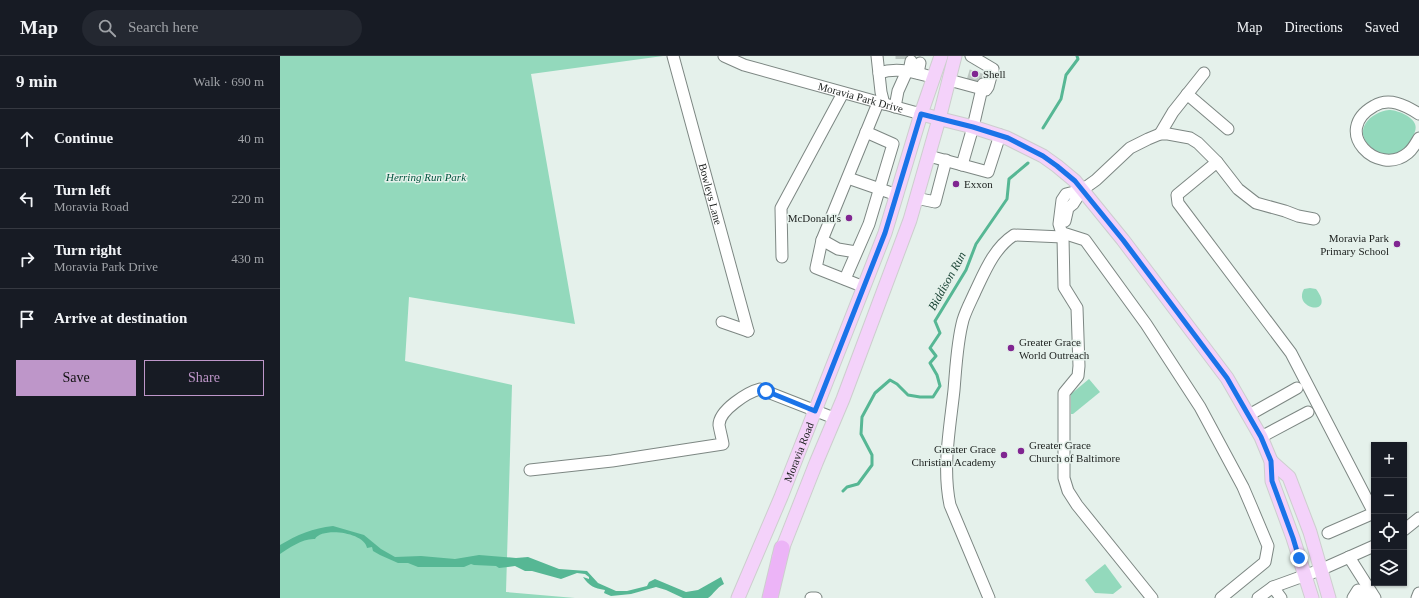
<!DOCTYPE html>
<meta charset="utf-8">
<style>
:root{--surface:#171b24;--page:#242831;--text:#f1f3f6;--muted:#9ea1a6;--line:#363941;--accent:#be96c9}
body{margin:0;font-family:"Times New Roman",serif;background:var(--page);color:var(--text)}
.controls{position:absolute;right:12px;bottom:12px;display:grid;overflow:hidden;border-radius:0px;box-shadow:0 1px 3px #0004}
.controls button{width:36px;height:36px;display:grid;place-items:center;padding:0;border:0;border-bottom:1px solid var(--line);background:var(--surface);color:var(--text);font:20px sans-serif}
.stop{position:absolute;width:12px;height:12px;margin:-9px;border:3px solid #1a73e8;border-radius:50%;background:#fff}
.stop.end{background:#1a73e8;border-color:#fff;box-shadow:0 1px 4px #0008}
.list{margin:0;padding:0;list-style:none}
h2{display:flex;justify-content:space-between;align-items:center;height:52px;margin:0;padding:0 16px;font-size:17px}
h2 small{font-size:13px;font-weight:400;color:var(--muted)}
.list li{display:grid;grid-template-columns:26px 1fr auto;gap:12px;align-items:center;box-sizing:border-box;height:60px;padding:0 16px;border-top:1px solid var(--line)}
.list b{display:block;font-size:15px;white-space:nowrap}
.list p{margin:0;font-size:13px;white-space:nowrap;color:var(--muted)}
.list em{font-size:13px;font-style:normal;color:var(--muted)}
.actions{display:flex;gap:8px;padding:12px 16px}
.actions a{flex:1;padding:9px 0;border:1px solid var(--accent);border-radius:0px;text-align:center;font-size:14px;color:var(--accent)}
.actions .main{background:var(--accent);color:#111}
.icon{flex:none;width:22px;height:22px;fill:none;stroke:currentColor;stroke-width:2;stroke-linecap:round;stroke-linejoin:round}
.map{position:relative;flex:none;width:1139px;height:542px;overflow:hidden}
header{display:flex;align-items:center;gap:24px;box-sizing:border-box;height:56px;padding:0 20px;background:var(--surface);border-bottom:1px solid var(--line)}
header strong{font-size:19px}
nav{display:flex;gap:22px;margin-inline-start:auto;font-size:14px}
.search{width:280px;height:36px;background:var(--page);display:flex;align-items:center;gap:10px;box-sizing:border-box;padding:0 14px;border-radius:22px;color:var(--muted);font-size:15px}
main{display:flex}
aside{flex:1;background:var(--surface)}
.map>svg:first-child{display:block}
.green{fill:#93d9bc}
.water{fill:#56b794}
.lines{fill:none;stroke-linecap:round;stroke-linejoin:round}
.stream{stroke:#56b794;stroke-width:3}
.minor-tunnel{stroke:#bdc7c2;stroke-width:11;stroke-dasharray:11 5.5;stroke-linecap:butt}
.minor-casing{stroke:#7d8783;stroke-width:13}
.major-casing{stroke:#cdcece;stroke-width:15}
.highway-casing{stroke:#cdcece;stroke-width:17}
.minor{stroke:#fff;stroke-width:11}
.major{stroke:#f4d2fa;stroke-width:13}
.highway{stroke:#ecb4f7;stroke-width:15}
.route{stroke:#1a73e8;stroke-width:5}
.poi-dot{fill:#802591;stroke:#e5f1eb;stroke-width:1.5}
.labels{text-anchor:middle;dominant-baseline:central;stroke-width:3;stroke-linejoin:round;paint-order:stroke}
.poi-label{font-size:11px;fill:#1c201e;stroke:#e5f1eb;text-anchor:start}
.street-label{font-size:11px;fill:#1c201e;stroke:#e5f1eb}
.park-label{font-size:11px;font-style:italic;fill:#00543d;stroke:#e5f1eb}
.water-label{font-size:12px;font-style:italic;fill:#1b4536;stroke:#e5f1eb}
</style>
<header>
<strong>Map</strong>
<div class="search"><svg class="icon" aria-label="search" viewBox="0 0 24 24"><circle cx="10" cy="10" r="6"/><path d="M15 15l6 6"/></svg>Search here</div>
<nav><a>Map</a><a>Directions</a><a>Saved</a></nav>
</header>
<main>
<aside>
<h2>9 min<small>Walk · 690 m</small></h2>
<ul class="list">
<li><svg class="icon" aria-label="ahead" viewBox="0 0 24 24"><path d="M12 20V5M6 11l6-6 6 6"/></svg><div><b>Continue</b></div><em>40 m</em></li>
<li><svg class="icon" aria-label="left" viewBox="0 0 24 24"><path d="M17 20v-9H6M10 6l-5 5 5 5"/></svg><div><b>Turn left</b><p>Moravia Road</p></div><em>220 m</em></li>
<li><svg class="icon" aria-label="right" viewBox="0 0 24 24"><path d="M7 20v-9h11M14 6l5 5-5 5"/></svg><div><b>Turn right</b><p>Moravia Park Drive</p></div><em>430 m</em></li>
<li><svg class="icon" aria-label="arrive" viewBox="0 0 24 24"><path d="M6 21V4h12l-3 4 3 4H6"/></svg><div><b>Arrive at destination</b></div></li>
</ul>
<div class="actions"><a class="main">Save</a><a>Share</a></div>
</aside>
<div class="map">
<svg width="1139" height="542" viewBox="0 0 1139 542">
<rect width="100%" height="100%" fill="#e5f1eb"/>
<g class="green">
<polygon points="0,0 383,0 251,18 295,268 129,241 125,305 232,329 226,536 295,542 0,542"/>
<path d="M1109 54C1117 54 1132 60 1135 68 1137 73 1134 78 1132 83 1122 99 1106 105 1091 91 1072 75 1090 56 1109 54Z"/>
<path d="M1030 232 1036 233C1057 261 1012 254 1024 233Z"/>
<polygon points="809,323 820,336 793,358 791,358 791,338"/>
<polygon points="825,508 842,531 833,538 815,537 805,524"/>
</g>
<path class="water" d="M53 470 84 479 101 493 115 501 141 500 175 503 199 499 236 502 248 501 279 513 307 515 318 527 336 535H347L367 530 369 526 375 523 406 536 418 534 441 521 444 528C436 532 434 538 428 542H403L386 534 376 531 351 538 331 540 324 537 325 534C314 532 309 530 303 521L309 523V521L305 518 297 517 281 523 252 515H245L235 510 219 512 216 510 194 509 191 508 184 511H138L128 507H118L100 499 93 495 92 491 87 492C84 476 42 471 35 483 23 482 9 492 0 498V489C17 479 33 472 53 470Z"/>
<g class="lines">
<g class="stream">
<polyline points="763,72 781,43 786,19 798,3 797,0"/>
<polyline points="563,435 567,431 578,428 592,409 592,399 581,378 582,361 595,337 610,324 617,328 628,339 640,341 653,341 660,330 657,319 650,307 656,300 650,292 660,277 655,265 686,214 696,188 727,143 729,123 748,107"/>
</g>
<g class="minor-tunnel">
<polyline points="621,3 621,0"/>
<polyline points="692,25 695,15"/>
<polyline points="703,28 705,18"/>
</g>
<g class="minor-casing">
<g id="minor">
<path id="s1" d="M393 0 468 275"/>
<path id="s2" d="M444 0 464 9 641 58"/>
<polyline points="597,0 601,36 604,48"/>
<polyline points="629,15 631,5"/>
<path d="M599 17C617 11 636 16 654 22"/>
<polyline points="638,17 640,7"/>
<polyline points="669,24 706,34 708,31 713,13 691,0"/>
<polyline points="907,38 948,73"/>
<polyline points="615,51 618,35 627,15"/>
<path d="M1139 58C1125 49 1109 41 1094 50 1050 75 1098 122 1128 97 1133 93 1136 87 1139 82"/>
<polyline points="880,78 893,56 924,17"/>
<polyline points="649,100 708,116 720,79"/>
<polyline points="937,106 897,139 898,147 1011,297 1094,457"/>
<polyline points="682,109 693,71 703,28"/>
<polyline points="568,122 617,139"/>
<polyline points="802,134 786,138 782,144 779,168 783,181 784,231 797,252 799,310 798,320 784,337 784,422 788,435 797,449 872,542"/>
<polyline points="636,142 655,146 666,104"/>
<polyline points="785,165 788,152 793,148 802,134 816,124 850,92 868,83 880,78 888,78 910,82 918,87 937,106 958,133 976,147 1005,155 1018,160 1034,163"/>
<polyline points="783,177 805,184 866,268 920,351 963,431 972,452 988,490 985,506 941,542"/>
<polyline points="542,184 558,193 576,196"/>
<polyline points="502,201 501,152 563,37"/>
<polyline points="565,223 589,168 613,88 586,76"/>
<polyline points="584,231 536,212 542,184 598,47"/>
<polyline points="442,266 468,275"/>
<polyline points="969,359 1017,332"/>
<polyline points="981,381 1028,356"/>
<path d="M250 414 332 405 443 388C442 382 440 375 439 369 439 354 468 336 480 333L554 362"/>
<polyline points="1124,474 1139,462"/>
<polyline points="1048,477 1094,457"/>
<polyline points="1069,501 1095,542"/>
<polyline points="993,531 1001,542"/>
<polyline points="531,542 536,542"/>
<path d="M709 542 670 449C662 411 670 372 674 334 676 311 677 286 683 264 686 254 691 245 695 236 705 215 714 192 734 179L783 181"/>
<polyline points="978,542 993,531 1040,514 1094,490"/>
<polyline points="1073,542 1078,534 1086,540"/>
<polyline points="1137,542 1139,537"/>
</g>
</g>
<g class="major-casing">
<g id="major">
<polyline points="641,58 693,71 727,82 763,100 777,110 795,125 843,184 947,322 981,381 991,405 992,425 1013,482 1032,542"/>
<polyline points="991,405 1009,421 1030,476 1049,542"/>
<polyline points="499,501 536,407 563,343 630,164 659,63 675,0"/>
<path id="s3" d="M458 542 501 441 605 177 641 58 661 0"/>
</g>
</g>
<g class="highway-casing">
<polyline id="highway" points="490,542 502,492"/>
</g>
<use href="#minor" class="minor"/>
<use href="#major" class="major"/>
<use href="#highway" class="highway"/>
</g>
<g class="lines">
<polyline class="route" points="486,335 535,355 605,177 641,58 693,71 728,82 763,100 777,110 795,125 843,184 947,322 981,381 991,405 992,425 1013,482 1019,502"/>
</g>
<g class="poi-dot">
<circle cx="695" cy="18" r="4"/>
<circle cx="676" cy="128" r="4"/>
<circle cx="569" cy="162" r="4"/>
<circle cx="1117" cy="188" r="4"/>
<circle cx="731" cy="292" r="4"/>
<circle cx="741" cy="395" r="4"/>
<circle cx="724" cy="399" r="4"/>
</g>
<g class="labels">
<g class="poi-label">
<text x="703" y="18">Shell</text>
<text x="684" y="128">Exxon</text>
<text x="561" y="162" text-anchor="end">McDonald's</text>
<text x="1109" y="182" text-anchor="end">Moravia Park<tspan x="1109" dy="13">Primary School</tspan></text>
<text x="739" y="286">Greater Grace<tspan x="739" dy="13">World Outreach</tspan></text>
<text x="749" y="389">Greater Grace<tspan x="749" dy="13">Church of Baltimore</tspan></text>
<text x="716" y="393" text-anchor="end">Greater Grace<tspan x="716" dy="13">Christian Academy</tspan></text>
</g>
<g class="street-label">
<text stroke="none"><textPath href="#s2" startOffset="143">Moravia Park Drive</textPath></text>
<text stroke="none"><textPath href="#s1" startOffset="143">Bowleys Lane</textPath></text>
<text stroke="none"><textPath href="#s3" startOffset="158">Moravia Road</textPath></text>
</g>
<g class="park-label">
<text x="146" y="121">Herring Run Park</text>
</g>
<g class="water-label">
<text transform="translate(667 225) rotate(-61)">Biddison Run</text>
</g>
</g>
</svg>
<div class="controls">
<button>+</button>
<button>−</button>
<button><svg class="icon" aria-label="locate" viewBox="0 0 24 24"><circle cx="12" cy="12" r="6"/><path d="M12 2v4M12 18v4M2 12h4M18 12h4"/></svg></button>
<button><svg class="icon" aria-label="layers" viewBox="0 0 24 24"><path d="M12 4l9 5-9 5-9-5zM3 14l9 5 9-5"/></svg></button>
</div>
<div class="stop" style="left:486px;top:335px"></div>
<div class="stop end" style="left:1019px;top:502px"></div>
</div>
</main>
